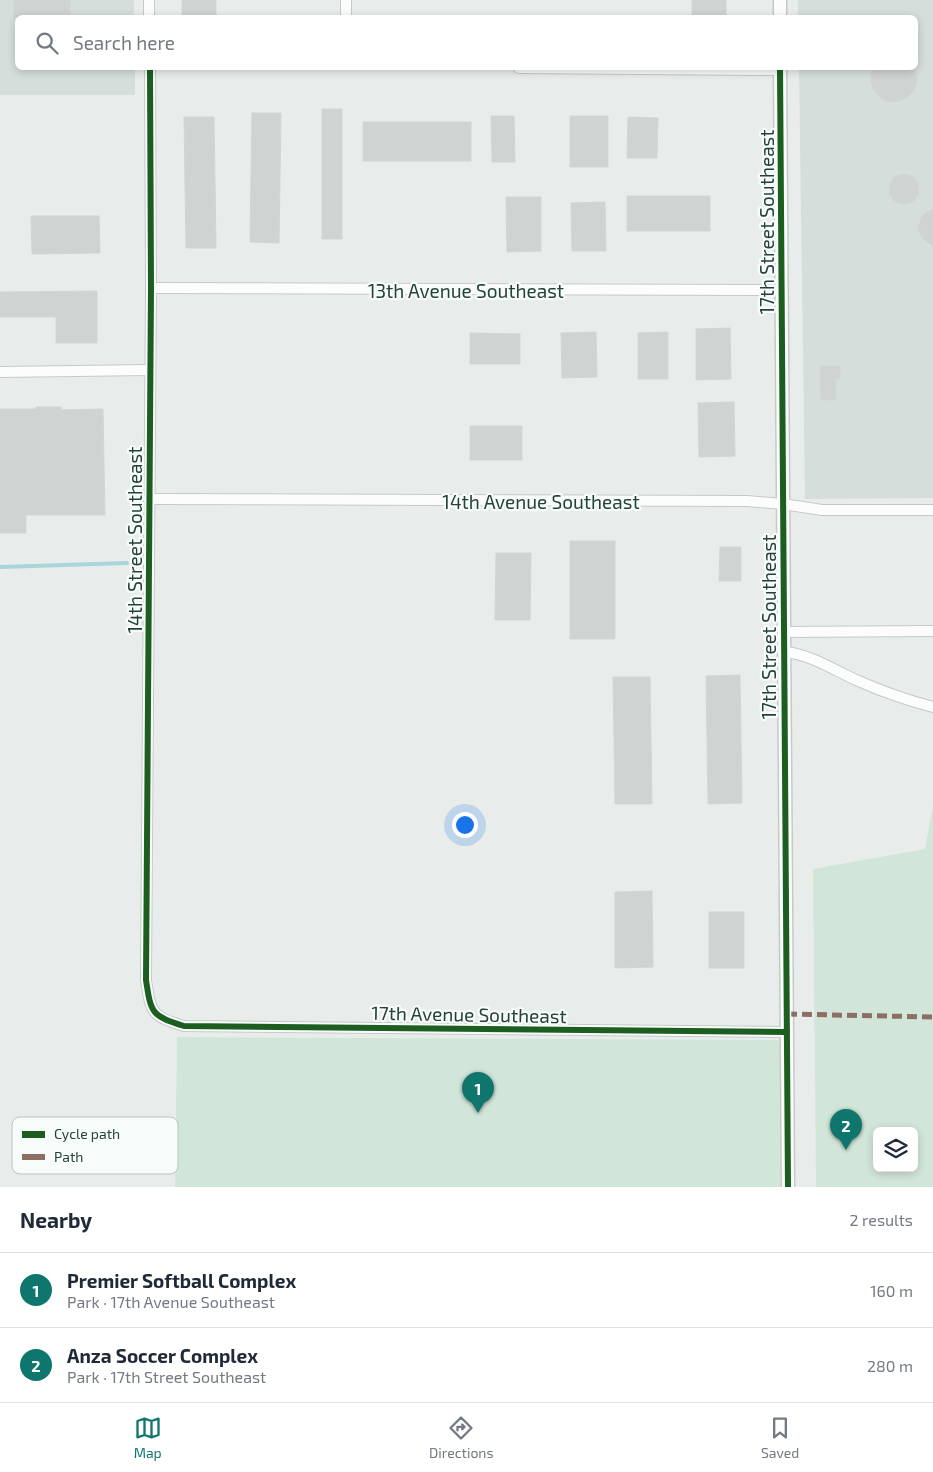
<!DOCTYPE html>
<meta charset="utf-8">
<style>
:root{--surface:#fff;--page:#f2f2f3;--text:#1f2937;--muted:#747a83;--line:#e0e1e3;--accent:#0f766e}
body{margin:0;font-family:"Exo 2",sans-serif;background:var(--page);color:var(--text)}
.controls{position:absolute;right:15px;bottom:15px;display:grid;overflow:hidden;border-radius:8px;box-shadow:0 2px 8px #0003}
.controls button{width:45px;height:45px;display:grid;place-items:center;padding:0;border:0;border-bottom:1px solid var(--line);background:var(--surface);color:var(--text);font:25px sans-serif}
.you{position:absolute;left:464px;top:824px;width:18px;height:18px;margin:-12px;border:4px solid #fff;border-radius:50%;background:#1a73e8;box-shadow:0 0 0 8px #1a73e833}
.badge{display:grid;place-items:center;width:32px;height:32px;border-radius:50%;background:var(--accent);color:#fff;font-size:16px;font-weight:700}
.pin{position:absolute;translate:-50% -41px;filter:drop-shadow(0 1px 2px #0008)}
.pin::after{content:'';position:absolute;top:26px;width:18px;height:15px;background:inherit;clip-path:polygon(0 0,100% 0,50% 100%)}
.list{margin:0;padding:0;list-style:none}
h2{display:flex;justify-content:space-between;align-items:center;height:65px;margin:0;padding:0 20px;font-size:21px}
h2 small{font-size:16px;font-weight:400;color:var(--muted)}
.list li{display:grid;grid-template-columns:32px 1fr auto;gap:15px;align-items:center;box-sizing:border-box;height:75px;padding:0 20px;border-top:1px solid var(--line)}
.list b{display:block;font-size:19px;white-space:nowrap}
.list p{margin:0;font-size:16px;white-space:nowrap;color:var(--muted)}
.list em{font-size:16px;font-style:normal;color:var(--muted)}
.icon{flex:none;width:28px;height:28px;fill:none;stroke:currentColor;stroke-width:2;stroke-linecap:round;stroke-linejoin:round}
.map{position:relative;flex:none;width:933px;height:1187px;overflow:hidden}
.search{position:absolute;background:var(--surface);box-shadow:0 2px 8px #0003;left:15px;right:15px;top:15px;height:55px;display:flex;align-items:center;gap:12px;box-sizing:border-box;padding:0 18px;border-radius:8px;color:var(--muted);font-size:19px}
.sheet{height:215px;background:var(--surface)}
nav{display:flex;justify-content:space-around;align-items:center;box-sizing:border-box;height:70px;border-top:1px solid var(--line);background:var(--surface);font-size:14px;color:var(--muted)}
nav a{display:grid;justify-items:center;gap:2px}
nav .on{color:var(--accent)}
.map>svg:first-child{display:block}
.built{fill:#d6dedb}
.green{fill:#d1e6d8;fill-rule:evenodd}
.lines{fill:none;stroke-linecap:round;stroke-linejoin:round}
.stream{stroke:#a9d4db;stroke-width:4}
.building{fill:#cfd4d2;stroke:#d1d6d4}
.minor-casing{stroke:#c5cac8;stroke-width:12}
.tertiary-casing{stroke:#c5cac8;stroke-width:15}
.minor{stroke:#fcfcfc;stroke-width:10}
.tertiary{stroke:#fcfcfc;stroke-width:12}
.quiet{stroke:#8d6e63;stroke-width:5;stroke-dasharray:10 5;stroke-linecap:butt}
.cycleway-casing{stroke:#f7fbf9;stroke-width:9}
.cycleway{stroke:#1b5e20;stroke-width:6}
.labels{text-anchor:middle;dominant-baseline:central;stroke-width:4.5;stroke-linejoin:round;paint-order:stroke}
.street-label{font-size:19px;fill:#24423a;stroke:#f7fbf9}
.key{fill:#f7fbf9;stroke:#b8c4c0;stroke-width:1}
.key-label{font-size:14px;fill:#24423a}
</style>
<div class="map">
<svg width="933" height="1187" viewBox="0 0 933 1187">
<rect width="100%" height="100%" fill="#e8edeb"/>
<g class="built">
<polygon points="0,0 134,0 134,17 18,18 18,68 135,68 135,95 0,95"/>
<polygon points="798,0 933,0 933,498 805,499 799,68 916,68 916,18 798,17"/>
</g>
<g class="green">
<path d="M933 806V1187H816L813 869 925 849ZM877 1131H914V1168H877Z"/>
<polygon points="177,1037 781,1040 780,1187 175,1187"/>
</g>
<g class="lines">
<polyline class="stream" points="0,567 127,563"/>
</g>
<g class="building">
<rect x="14" y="0" width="56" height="18"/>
<rect x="182" y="0" width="34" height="18"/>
<rect x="692" y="0" width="34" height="18"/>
<polygon points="873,68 914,68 917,79 916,86 912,93 906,98 899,101 891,102 884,100 878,95 873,89 871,82 871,74"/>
<rect x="322" y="109" width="20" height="130"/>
<polygon points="252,113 281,113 279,243 250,242"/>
<polygon points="491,116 514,116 515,162 492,162"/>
<rect x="570" y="116" width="38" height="51"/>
<polygon points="184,117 214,117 216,248 186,248"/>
<polygon points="628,117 658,118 657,158 627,158"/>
<rect x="363" y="122" width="108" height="39"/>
<circle cx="904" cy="189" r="15"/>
<rect x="627" y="196" width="83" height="35"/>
<polygon points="506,197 541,197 541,251 507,252"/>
<polygon points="605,202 606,251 572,251 571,203"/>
<polygon points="933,209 933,246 923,239 918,229 921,218 924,214"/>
<polygon points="31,216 99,216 100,253 32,254"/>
<polygon points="97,291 97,343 56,343 56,317 0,317 0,292"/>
<polygon points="730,328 731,379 696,380 696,329"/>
<polygon points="596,332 597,377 562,378 561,333"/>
<polygon points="668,332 668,379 638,379 638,333"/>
<polygon points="470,333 520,334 520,364 470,364"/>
<polygon points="820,366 840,366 840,379 835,379 836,400 821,400"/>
<polygon points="734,402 735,456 699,457 698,403"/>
<polygon points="36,407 61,407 62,410 103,409 105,515 26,515 26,533 0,533 0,409 36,409"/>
<rect x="470" y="426" width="52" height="34"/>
<rect x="570" y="541" width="45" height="98"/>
<polygon points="720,547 741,547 741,581 719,581"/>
<polygon points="496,553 531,553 530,620 495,620"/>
<polygon points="740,675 742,803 708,804 706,676"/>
<polygon points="613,677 650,677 652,804 615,804"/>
<polygon points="652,891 653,967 615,968 615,892"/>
<rect x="709" y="912" width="35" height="56"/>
</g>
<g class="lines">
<g class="minor-casing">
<g id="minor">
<polyline points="149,0 149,18"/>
<polyline points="346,0 346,18"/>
<path d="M150 68 151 288 146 980C151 1013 151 1016 184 1026L787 1032"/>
<polyline points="519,68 780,70"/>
<polyline points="151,288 781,290"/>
<polyline points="0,372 150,370"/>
<polyline points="149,499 747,501 783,504 822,510 933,510"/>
<polyline points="783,632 933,631"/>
<path d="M784 652C810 654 832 669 856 680 881 691 906 700 933 707"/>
</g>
</g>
<g class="tertiary-casing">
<g id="tertiary">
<polyline points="780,0 780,18"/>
<polyline points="780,68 788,1187"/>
</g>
</g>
<use href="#minor" class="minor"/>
<use href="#tertiary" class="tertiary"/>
<polyline class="quiet" points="787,1014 933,1017"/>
<g class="cycleway-casing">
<g id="cycleway">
<path d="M150 68 151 288 146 980C151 1013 151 1016 184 1026L787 1032"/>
<polyline points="780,68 788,1187"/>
</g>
</g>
<use href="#cycleway" class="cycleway"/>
</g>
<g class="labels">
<g class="street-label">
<text transform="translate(766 222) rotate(-90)">17th Street Southeast</text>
<text x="466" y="290">13th Avenue Southeast</text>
<text x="541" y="501">14th Avenue Southeast</text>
<text transform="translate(134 540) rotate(-90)">14th Street Southeast</text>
<text transform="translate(768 627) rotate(-90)">17th Street Southeast</text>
<text transform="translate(469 1014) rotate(1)">17th Avenue Southeast</text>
</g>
</g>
<rect x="12" y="1117" width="166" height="57" rx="8" class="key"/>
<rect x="22" y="1131" width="23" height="7" fill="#1b5e20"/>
<rect x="22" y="1154" width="23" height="6" fill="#8d6e63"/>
<g class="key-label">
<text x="54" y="1139">Cycle path</text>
<text x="54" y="1162">Path</text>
</g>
</svg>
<div class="controls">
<button><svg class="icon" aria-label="layers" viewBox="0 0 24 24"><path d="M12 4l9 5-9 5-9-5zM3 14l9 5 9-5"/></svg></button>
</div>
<div class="you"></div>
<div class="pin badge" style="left:478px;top:1113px">1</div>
<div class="pin badge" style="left:846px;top:1150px">2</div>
<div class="search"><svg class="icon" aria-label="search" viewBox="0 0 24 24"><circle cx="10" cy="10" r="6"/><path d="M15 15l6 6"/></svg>Search here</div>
</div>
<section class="sheet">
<h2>Nearby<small>2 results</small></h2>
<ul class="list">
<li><span class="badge">1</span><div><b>Premier Softball Complex</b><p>Park · 17th Avenue Southeast</p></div><em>160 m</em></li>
<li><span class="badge">2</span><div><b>Anza Soccer Complex</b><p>Park · 17th Street Southeast</p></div><em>280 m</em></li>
</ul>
</section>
<nav>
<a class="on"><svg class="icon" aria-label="map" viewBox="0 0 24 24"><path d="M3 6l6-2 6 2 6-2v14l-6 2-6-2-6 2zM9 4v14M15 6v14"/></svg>Map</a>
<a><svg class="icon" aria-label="directions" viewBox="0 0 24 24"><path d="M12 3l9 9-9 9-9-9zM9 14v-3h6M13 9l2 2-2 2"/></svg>Directions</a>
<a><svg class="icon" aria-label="saved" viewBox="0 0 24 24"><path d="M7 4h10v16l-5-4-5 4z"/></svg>Saved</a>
</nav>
